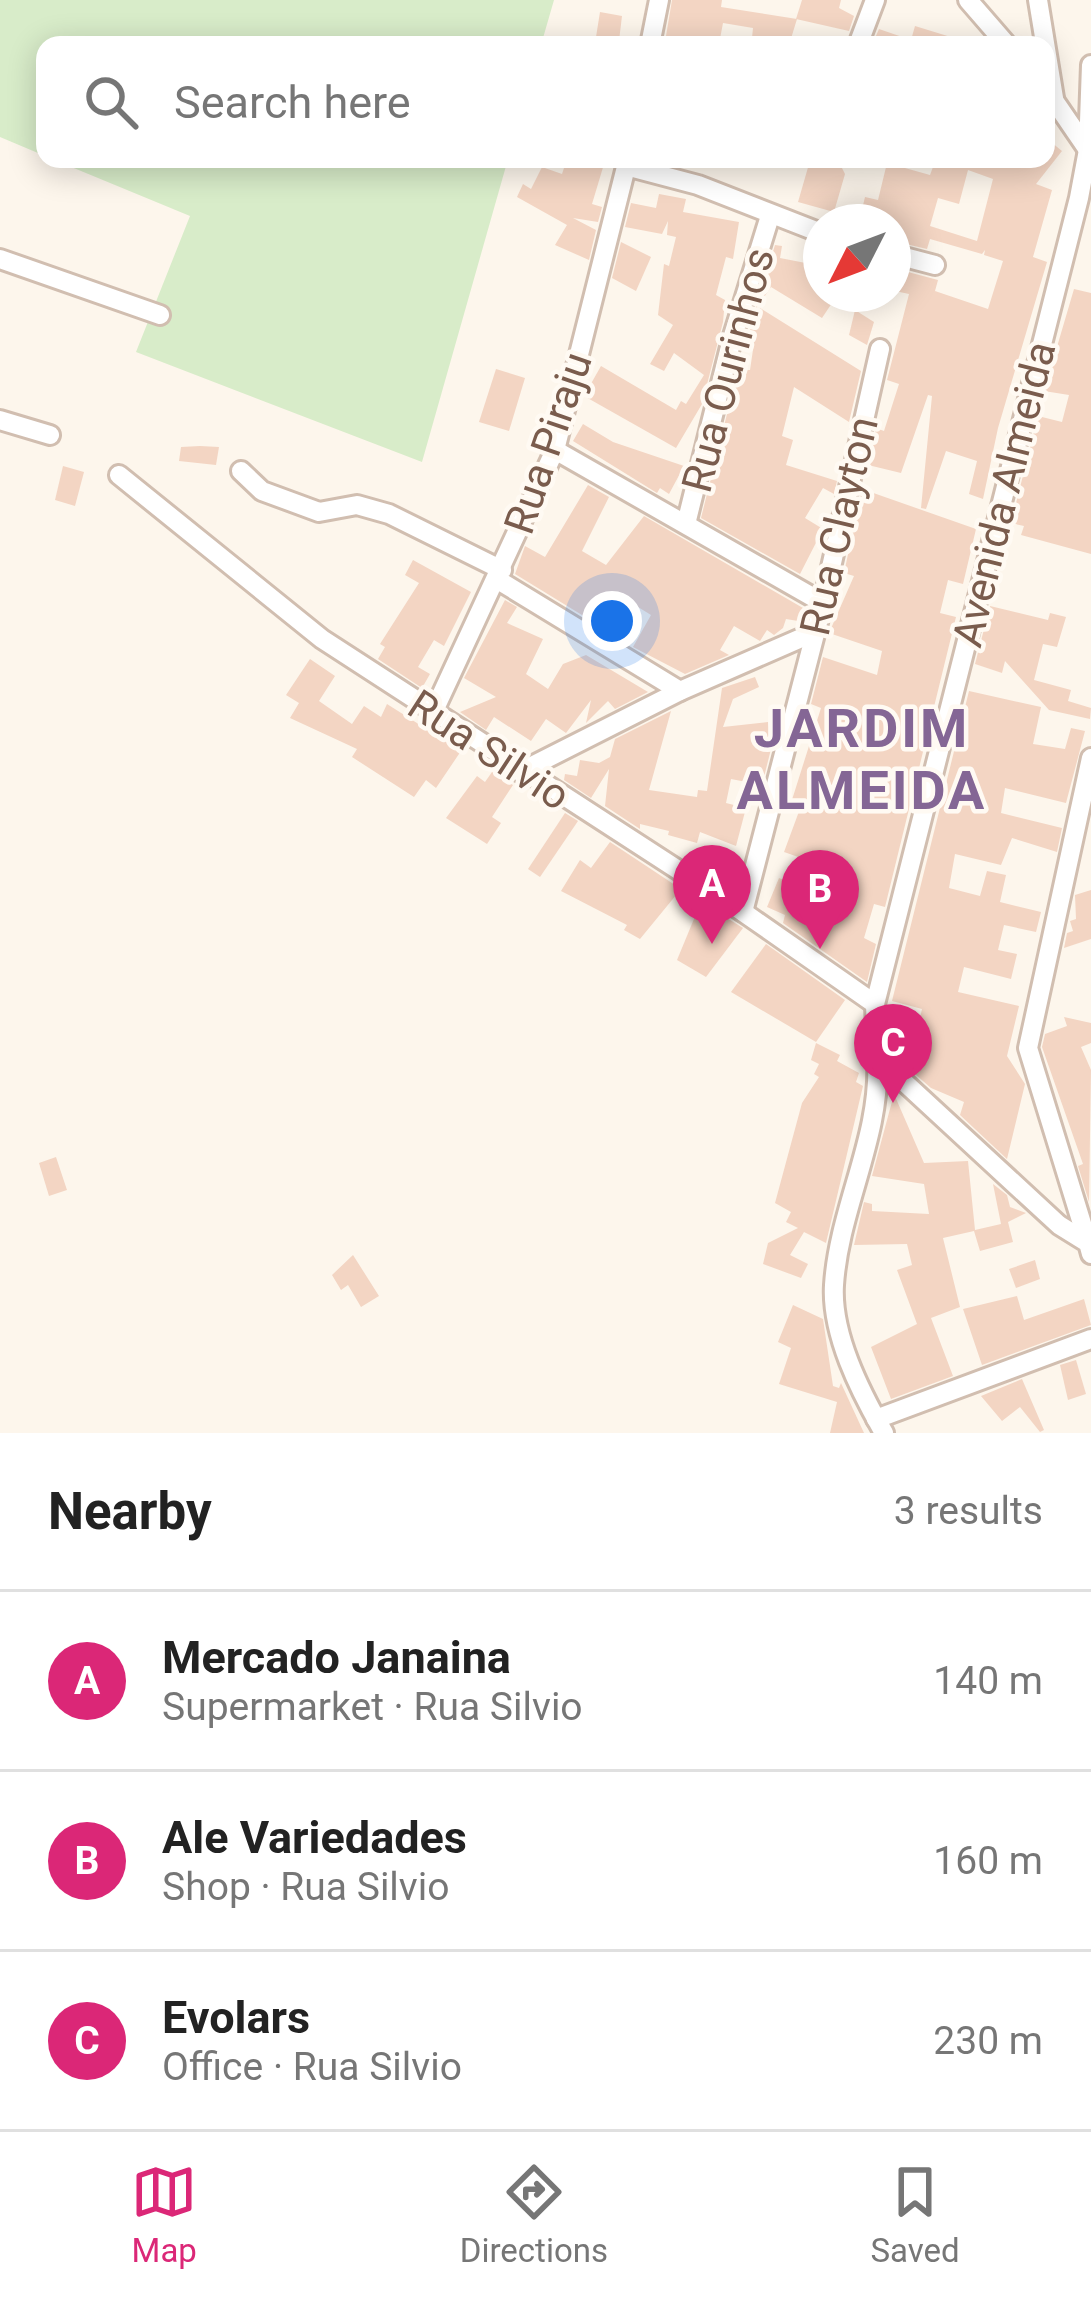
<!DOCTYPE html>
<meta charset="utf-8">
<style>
:root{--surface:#fff;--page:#f6f6f6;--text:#222;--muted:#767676;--line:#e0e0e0;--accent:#db2777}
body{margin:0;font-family:Roboto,sans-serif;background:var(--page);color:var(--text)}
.compass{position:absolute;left:803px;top:204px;width:108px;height:108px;border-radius:50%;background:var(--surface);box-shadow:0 6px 30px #0003;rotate:228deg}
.you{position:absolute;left:612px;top:621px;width:42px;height:42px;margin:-30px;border:9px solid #fff;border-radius:50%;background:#1a73e8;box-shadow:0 0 0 18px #1a73e833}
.badge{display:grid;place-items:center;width:78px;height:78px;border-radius:50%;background:var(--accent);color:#fff;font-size:39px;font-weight:700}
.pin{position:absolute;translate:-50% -99px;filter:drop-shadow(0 3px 6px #0008)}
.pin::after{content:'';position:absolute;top:63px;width:42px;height:36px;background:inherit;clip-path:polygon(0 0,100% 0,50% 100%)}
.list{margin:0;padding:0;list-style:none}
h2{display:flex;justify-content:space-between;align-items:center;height:156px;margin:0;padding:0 48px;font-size:51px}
h2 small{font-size:39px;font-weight:400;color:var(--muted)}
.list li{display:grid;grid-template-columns:78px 1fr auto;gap:36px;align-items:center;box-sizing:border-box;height:180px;padding:0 48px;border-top:3px solid var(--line)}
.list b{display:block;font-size:45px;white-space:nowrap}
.list p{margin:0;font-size:39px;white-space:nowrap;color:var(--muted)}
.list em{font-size:39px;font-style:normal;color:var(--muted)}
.icon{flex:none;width:66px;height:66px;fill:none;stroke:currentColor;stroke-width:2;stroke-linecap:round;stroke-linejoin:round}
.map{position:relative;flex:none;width:1091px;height:1433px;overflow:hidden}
.search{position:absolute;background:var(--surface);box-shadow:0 6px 30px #0003;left:36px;right:36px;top:36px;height:132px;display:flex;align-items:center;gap:30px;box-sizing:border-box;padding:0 42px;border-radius:24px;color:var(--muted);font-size:45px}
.sheet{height:696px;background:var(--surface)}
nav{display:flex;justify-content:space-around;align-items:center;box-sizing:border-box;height:168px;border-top:3px solid var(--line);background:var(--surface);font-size:33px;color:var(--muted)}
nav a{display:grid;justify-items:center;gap:6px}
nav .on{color:var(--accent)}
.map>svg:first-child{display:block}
.green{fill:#d8ecc9}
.building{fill:#f3d5c3;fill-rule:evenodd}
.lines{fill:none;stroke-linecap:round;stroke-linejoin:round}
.minor-casing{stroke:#d1beb0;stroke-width:24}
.minor{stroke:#fff;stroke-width:18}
.labels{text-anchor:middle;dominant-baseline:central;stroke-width:9;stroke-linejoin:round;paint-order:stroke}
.street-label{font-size:42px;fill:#7a5c4d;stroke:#fffaf3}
.district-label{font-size:54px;font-weight:bold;letter-spacing:3px;fill:#846695;stroke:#fffaf3}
</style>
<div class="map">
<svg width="1091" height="1433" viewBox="0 0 1091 1433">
<rect width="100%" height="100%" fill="#fdf6ec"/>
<g class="green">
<polygon points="0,0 554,0 541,45 45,45 45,156 0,137"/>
<polygon points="52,159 508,159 422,462 136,352 190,216"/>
</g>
<g class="building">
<polygon points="672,0 722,0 721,7 797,19 789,45 752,38 753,28 723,23 719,44 672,37 666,36"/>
<polygon points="802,0 841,0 839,8 854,16 849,31 796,19"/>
<polygon points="600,12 622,16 619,41 596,37"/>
<polygon points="915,26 967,42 966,45 872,45 879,29 911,40"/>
<path d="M1046 138 1062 151 1036 184 1052 190 1033 257 1047 262 998 428 983 499 969 494 977 461 946 451 926 509 921 508 932 396 928 395 901 473 868 465 876 428 884 431 899 384 887 380 909 294 895 291 893 268 938 280 935 291 988 309 1003 261 984 255 985 250 982 254 930 239 927 249 893 241V222H859L865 197 878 200 887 163 930 175 936 159H1046ZM968 170 993 179 977 241 930 226 938 198 959 204Z"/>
<polygon points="567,159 604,164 592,204 602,207 598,222 573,218 596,230 589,260 555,245 567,225 517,197 523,184 531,189 542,167 562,174"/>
<polygon points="815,162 842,168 845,174 834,212 798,202 809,164"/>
<polygon points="659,194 686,199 683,212 739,222 733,259 726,257 716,295 725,300 723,322 702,404 676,448 584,396 601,366 676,410 681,401 686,404 704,375 674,353 664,371 650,364 673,325 658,315 664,264 669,266 676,237 667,235 668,221 662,234 625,227 631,203 656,208"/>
<polygon points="621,242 651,257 636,291 612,278"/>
<polygon points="775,245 782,246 780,258 821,266 821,294 838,294 822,318 771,287 755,310"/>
<polygon points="1074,289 1091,293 1091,554 1021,535 1024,526 1011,523 1038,416 1062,422 1069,395 1044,391"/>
<polygon points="760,308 861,371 849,422 794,387 782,436 793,440 786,465 837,481 834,494 823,488 805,518 823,529 800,574 701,518 738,370 750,370 754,343 745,341"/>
<polygon points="855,310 874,322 867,345 849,335"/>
<polygon points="496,369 525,378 509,431 479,422"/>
<polygon points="583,424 613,442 684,466 669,494 660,488 657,493 573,441"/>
<polygon points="200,446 219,447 216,465 179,461 181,447"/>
<polygon points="63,466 84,472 75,506 55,500"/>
<polygon points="588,485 609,497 582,551 606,565 644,516 803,608 804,622 786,619 783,628 774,635 767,630 760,641 734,626 720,650 729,655 685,674 633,647 651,615 625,599 613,617 604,611 595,623 515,574 525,546 545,557"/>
<polygon points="862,489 976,529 963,584 948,580 940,613 956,617 885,907 874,904 864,938 876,944 867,982 783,923 785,915 767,907 779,878 824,897 830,868 784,852 801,806 791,803 821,708 811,704 823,657 877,675 882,651 829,633 854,576 844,573"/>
<polygon points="413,560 471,592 444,646 434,640 418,667 430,674 422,688 378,659 385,647 380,644 419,583 405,575"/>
<polygon points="505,600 517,607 507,623 543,639 526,674 548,689 563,664 586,655 648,692 615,709 608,701 586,723 591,700 566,733 546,719 531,741 494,717 486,730 460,712 496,697 464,678"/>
<polygon points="990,606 1048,620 1050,613 1066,617 1057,647 1043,644 1034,680 1071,690 1068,701 1091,708 1090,719 1049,710 1005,661 1002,673 975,664"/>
<polygon points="310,659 335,676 319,701 352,724 364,706 381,717 387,704 461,751 436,788 426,780 414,797 352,757 357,749 290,718 299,703 286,695"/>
<polygon points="755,677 759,687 733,699 723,727 768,722 772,745 762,785 731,779 726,803 746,808 736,846 700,832 697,843 668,835 669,831 640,824 640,829 605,806 609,769 591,798 564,780 565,774 577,776 580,760 599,763 610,757 615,739 671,711 649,790 697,797 698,790 707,791 722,688"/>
<polygon points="969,691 1041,707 1033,744 1065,749 1071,728 1085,731 1066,803 1005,788 1001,813 1062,828 1057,852 1012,838 1001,865 955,854 949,888 980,896 987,871 1006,875 1000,902 1041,912 1036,932 1004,925 998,950 1017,954 1011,979 964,967 958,992 1019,1006 1007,1056 1025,1084 1007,1159 960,1115 964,1102 931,1088 908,1068 922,1009 892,1001"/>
<polygon points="492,772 513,785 492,817 501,823 487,844 446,818 477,776 485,782"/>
<polygon points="565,813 578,821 540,877 528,869"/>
<polygon points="610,842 681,889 640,939 624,930 627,925 561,891 580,860 591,868"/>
<polygon points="722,854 742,863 732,889 713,876"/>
<polygon points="1091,890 1091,939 1064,948 1067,933 1073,931 1070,921 1076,919 1075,895"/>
<polygon points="701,902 743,928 706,977 677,960"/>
<polygon points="766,944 845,1000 816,1042 731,992"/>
<polygon points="1064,1017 1091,1023 1091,1043 1081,1047 1091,1070 1089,1202 1078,1166 1083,1164 1042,1047 1045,1034 1067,1026"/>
<polygon points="816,1043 840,1055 837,1061 859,1073 856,1082 863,1086 826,1243 804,1232 790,1255 808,1264 801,1278 763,1264 768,1243 798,1228 786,1222 791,1212 775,1203 802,1103 819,1077 814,1074 819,1064 811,1060"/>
<polygon points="894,1094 924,1163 968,1161 975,1230 1001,1224 993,1184 1007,1195 1010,1207 1026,1213 1008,1222 1013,1242 980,1251 974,1231 943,1238 960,1307 931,1318 953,1376 891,1399 871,1347 917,1324 897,1270 912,1265 907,1244 854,1245 864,1202 872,1204 872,1211 929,1214 924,1184 872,1176"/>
<polygon points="56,1157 67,1190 49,1196 39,1163"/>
<polygon points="353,1255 379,1296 361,1307 348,1285 341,1290 332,1275"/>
<polygon points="1035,1260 1040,1279 1016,1288 1009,1269"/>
<polygon points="1017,1296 1024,1320 1084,1299 1091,1325 982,1365 963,1309"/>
<polygon points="793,1305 823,1319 833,1386 839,1388 841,1383 864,1433 830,1433 837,1402 779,1384 791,1348 778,1342"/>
<polygon points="1076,1360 1086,1394 1068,1400 1060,1365"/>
<polygon points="1022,1379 1044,1430 1040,1432 1020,1407 1002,1421 981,1396"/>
</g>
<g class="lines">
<g class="minor-casing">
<g id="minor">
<polyline points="968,0 1007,45"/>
<polyline points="1038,0 1054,98"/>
<polyline points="650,45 659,0"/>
<polyline points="858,45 875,0"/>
<polyline points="1091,65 1088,150 1079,198 875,1004 877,1057 1059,1225 1088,1243 1091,1254"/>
<polyline points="1047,90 1088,150"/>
<polyline points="626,166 698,185 821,233"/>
<polyline points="893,254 935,265"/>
<polyline points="0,259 160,315"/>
<polyline points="0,420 50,435"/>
<polyline points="555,450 823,603"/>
<polyline points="241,471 262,491 319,512 357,505 389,514 502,570"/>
<polyline points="119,475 322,639 743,912 875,1004"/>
<polyline points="686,524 732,339 770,216"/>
<polyline points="498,580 680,691"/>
<polyline points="432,715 555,450 628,159"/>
<polyline points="520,772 680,691 815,632"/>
<polyline points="743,912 823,603 880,349"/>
<path d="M877 1057C882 1136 839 1207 834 1285 831 1334 860 1391 884 1433"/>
<polyline points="1088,1243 1028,1048 1091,758"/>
<polyline points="876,1419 1091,1339"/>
</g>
</g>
<use href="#minor" class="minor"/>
</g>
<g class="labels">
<g class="street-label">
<text transform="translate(728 370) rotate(-75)">Rua Ourinhos</text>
<text transform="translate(548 443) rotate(-71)">Rua Piraju</text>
<text transform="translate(1004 494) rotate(-76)">Avenida Almeida</text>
<text transform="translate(839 526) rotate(-77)">Rua Clayton</text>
<text transform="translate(489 750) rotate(33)">Rua Silvio</text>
</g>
<g class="district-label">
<text x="862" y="728">JARDIM<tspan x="862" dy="62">ALMEIDA</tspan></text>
</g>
</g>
</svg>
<svg class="compass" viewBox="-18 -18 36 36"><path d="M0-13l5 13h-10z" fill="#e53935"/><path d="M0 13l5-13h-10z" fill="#767676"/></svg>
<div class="you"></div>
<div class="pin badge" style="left:712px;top:944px">A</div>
<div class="pin badge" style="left:820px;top:949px">B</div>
<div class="pin badge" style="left:893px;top:1103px">C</div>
<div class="search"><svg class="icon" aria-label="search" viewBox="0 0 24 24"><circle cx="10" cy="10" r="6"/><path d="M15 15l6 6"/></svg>Search here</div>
</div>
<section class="sheet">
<h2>Nearby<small>3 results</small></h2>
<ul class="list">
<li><span class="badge">A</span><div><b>Mercado Janaina</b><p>Supermarket · Rua Silvio</p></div><em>140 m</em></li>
<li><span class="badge">B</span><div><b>Ale Variedades</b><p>Shop · Rua Silvio</p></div><em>160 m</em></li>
<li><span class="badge">C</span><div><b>Evolars</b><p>Office · Rua Silvio</p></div><em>230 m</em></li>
</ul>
</section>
<nav>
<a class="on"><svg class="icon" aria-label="map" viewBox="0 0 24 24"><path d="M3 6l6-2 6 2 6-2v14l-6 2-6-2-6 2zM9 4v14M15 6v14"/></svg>Map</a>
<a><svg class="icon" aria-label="directions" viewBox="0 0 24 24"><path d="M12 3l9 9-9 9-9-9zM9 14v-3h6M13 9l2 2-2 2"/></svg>Directions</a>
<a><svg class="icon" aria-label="saved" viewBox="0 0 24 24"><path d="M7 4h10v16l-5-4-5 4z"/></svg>Saved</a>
</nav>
